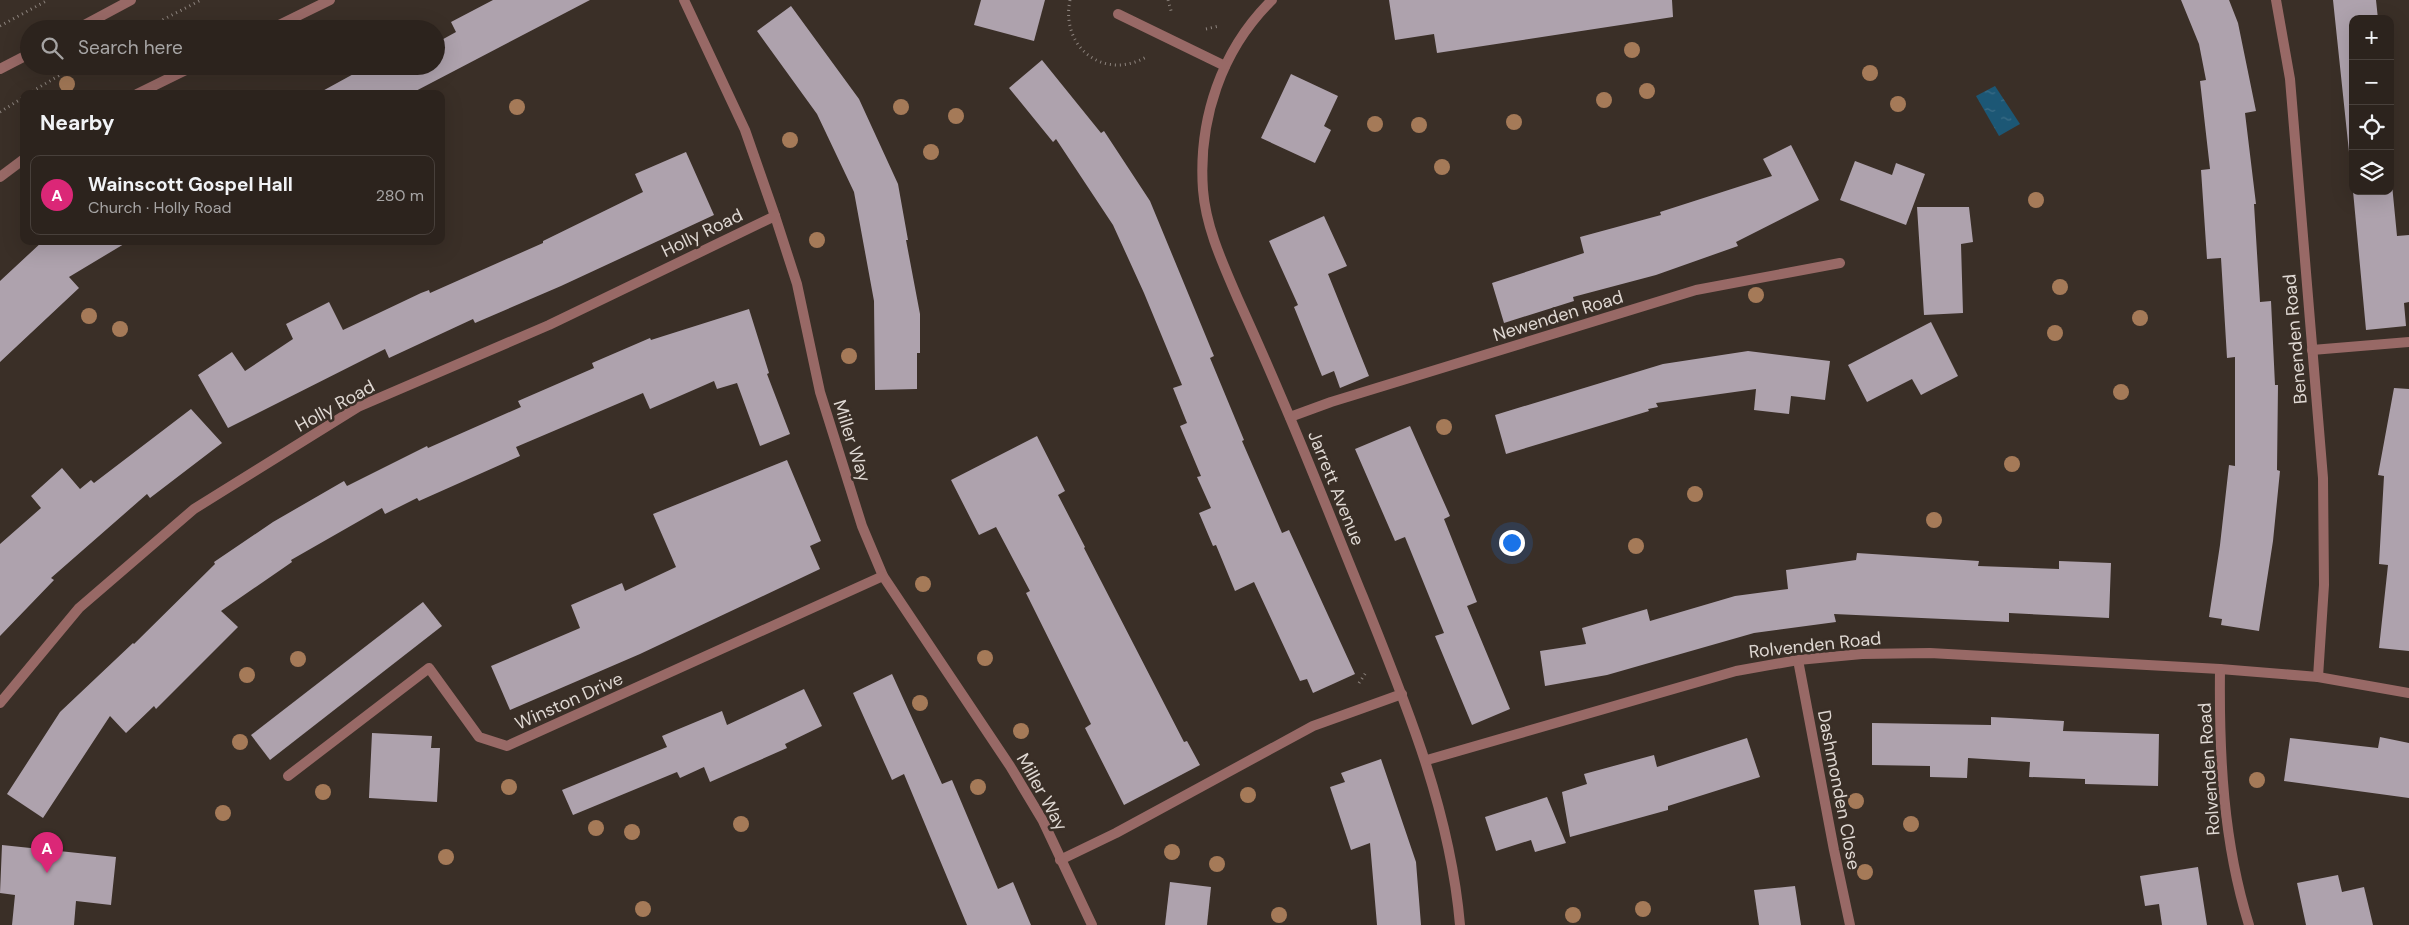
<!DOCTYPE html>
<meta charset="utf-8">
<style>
:root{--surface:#2c231d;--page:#382f2a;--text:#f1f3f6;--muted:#a6a4a4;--line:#48403b;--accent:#db2777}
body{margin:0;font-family:"DM Sans",sans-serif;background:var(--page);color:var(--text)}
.controls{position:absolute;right:15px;top:15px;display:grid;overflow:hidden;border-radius:10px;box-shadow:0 5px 20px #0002}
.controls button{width:45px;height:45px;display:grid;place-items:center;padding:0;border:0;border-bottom:1px solid var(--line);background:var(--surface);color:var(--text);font:25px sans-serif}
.you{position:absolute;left:1511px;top:542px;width:18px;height:18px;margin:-12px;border:4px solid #fff;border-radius:50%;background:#1a73e8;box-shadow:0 0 0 8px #1a73e833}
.badge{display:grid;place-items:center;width:32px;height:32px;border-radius:50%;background:var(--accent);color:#fff;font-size:16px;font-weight:700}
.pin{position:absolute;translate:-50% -41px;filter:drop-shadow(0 1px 2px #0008)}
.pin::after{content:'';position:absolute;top:26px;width:18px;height:15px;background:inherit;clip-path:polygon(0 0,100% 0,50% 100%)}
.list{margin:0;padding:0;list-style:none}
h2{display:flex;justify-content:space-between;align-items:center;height:65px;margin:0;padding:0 20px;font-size:21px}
h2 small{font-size:16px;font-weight:400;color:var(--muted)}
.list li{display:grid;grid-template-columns:32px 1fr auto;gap:15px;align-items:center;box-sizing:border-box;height:80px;margin:0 10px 10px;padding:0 10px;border:1px solid var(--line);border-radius:10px}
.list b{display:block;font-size:19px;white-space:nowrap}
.list p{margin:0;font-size:16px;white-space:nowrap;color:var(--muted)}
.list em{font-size:16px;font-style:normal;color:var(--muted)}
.icon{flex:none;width:28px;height:28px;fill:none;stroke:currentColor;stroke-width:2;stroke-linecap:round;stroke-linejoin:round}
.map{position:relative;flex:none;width:2409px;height:925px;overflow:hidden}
.search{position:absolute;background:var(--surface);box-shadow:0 5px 20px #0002;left:20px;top:20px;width:425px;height:55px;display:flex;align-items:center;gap:12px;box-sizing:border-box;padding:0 18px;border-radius:28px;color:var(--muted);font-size:19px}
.panel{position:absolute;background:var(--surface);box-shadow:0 5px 20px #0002;left:20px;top:90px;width:425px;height:155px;border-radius:10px}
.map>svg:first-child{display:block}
.water{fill:url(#water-ripples)}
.building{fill:#aea2ad}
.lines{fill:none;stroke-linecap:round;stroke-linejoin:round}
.path{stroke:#8d847e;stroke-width:3;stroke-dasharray:1 4;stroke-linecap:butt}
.minor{stroke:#986966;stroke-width:10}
.tertiary{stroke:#986966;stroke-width:10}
.tree{fill:#a57a58}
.labels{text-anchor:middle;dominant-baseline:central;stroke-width:5;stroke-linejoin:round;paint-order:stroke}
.street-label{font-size:18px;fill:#dfd8d3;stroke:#3a2f27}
</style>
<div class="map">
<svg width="2409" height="925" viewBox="0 0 2409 925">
<defs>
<pattern id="water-ripples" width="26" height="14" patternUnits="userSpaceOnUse" patternTransform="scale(1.25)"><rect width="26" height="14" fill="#1c5775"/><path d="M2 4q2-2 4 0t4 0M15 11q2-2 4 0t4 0" fill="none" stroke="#3d6e88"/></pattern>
</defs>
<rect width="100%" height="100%" fill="#3a2f27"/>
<polygon class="water" points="1995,86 2020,124 1999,136 1976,96"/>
<g class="building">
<polygon points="493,0 590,0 410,94 317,94 368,66 436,66 436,43 456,32 451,22"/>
<polygon points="981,0 1045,0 1034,41 974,25"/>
<polygon points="1389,0 1672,0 1673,17 1437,53 1434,34 1395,40"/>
<polygon points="2181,0 2229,0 2238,23 2256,111 2245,113 2256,204 2254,204 2260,302 2271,301 2275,385 2278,385 2277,470 2280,471 2273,541 2259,631 2221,625 2222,619 2209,617 2220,545 2229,465 2235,466 2235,357 2227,358 2221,258 2207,259 2201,170 2210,169 2200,81 2206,80 2199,44"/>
<polygon points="2333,0 2376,0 2378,19 2353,19 2353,190"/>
<polygon points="791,6 859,99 898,184 908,240 906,240 920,314 920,353 917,353 917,389 875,390 874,301 854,192 817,114 757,31"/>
<polygon points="1042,60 1101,133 1104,131 1150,201 1214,356 1210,358 1244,440 1242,441 1282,533 1289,530 1355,674 1313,693 1307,679 1300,681 1254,582 1235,591 1216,545 1213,546 1199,513 1211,508 1197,477 1201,476 1180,426 1187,423 1173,388 1182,385 1144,293 1113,225 1056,139 1053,142 1009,88"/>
<polygon points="1291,74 1338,96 1324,126 1331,130 1315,163 1261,138"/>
<polygon points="1791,145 1819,200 1736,242 1738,246 1656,275 1573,297 1574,301 1504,323 1492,283 1584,253 1580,237 1661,215 1660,212 1772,176 1763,159"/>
<polygon points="686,152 714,215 561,286 475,323 473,319 389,358 385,349 228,428 198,375 232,352 245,371 293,339 286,324 329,302 343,330 421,293 429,290 430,293 543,243 543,241 643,192 635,174"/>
<polygon points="1855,161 1892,175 1896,163 1925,174 1906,225 1840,200"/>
<polygon points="2390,164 2397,236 2409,235 2409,302 2404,303 2406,326 2366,330 2353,191 2390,191"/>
<polygon points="1917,207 1969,207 1973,242 1961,244 1963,313 1924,315"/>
<polygon points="1324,216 1347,266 1328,274 1369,376 1340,388 1334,371 1322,376 1294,307 1298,305 1269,241"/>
<polygon points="43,241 129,241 69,277 79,288 0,362 0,281"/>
<polygon points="749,309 769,373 767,374 790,434 760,446 737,383 717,389 714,381 650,409 643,393 516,447 520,456 419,501 417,498 385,514 382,508 291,560 292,562 221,611 238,627 156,709 154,706 126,733 110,716 43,818 7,794 60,712 133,643 134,644 215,564 214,562 273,522 344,481 347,486 427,446 428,448 521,407 518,401 594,368 592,363 650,338 651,340"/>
<polygon points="1931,322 1958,376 1921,395 1912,379 1867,402 1848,365"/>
<polygon points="1748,351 1830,361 1825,400 1791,396 1789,414 1754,410 1756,389 1656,403 1658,407 1648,409 1649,411 1506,454 1495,415 1663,364"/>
<polygon points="2394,388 2409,389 2409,651 2379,648 2388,565 2379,564 2384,476 2378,475"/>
<polygon points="191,409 222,443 150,498 147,494 51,578 54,580 0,636 0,544 41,508 31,496 62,468 80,489 91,480 94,483"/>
<polygon points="1410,426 1450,516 1444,519 1477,602 1467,606 1510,709 1472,725 1435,636 1444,633 1405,537 1395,541 1355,449"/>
<polygon points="1037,436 1065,491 1058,495 1085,547 1084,548 1184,742 1187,741 1200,765 1124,805 1085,728 1091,724 1026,593 1030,591 996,527 979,535 951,480"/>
<polygon points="787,460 821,541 810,546 820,569 640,654 510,710 491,666 580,628 571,605 622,583 625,591 676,567 653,514"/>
<polygon points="1857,553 1979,561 1978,566 2059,569 2059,561 2111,563 2109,618 2009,613 2009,622 1834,614 1836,622 1754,633 1607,675 1545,686 1540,651 1586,644 1582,628 1647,609 1650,621 1735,596 1788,589 1786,570 1856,560"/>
<polygon points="423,602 442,626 270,760 251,735"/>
<polygon points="892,674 942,784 952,780 998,889 1013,882 1031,925 967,925 904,774 892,780 853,693"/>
<polygon points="804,689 822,726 785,744 787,748 710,782 704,767 680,778 677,772 573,815 562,790 667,747 662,736 722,711 727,725"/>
<polygon points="1991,717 2064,721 2063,731 2159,734 2158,786 2085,784 2085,779 2029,777 2030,762 1968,758 1967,778 1930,777 1930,766 1872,765 1872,723 1991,725"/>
<polygon points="372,733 432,736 431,748 440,748 437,802 369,798"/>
<polygon points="2380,737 2409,743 2409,798 2284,781 2290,738 2378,748"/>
<polygon points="1747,738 1760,777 1668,806 1668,810 1570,837 1562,792 1587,784 1584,774 1654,755 1657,767"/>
<polygon points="1381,759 1416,862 1421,925 1377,925 1370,843 1351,850 1330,787 1345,782 1341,773"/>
<polygon points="1547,797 1566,843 1535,852 1531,840 1496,851 1485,817"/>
<polygon points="2,845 116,857 111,905 76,901 74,925 12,925 15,895 0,893"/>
<polygon points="2198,867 2207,925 2162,925 2159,904 2145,906 2140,876"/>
<polygon points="2338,875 2342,892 2364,887 2373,925 2306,925 2297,883"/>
<polygon points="1170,882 1211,887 1207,925 1165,925"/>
<polygon points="1795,886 1801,925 1759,925 1754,890"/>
</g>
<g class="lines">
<g class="path">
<path d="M1070 0C1060 48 1105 82 1148 56"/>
<polyline points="1168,0 1172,14"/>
<polyline points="0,26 48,0"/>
<polyline points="145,29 201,0"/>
<polyline points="1206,29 1219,26"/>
<polyline points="28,94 75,66"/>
<polyline points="0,112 24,97"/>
<polyline points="1359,683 1367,671"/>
</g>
<g class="minor">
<polyline points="684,0 745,130 775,216 797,284 820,392 862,526 883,576 1010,766 1043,821 1092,925"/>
<path d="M1272 0C1221 50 1198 120 1203 190 1206 228 1223 264 1238 299 1253 332 1268 366 1282 399 1310 464 1336 531 1363 597 1406 704 1450 809 1460 925"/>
<polyline points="2276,0 2290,79 2323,478 2324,585 2318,677"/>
<polyline points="1118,14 1225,66"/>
<polyline points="271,29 330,0"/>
<polyline points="137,94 194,66"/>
<polyline points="0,177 24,159"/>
<polyline points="2312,350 2409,342"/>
<polyline points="1290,417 1331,402 1696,290 1840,263"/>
<polyline points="1798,660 1834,850 1850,925"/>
<path d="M2220 669C2219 755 2223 842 2249 925"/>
<polyline points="0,703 79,608 194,509 358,407 549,325 775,216"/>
<polyline points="1427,760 1736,671 1798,660 1862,654 1930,653 2220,669 2318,677 2409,693"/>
<polyline points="288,776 429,668 479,737 507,746 883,576"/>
<polyline points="1060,860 1116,833 1313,726 1402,694"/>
</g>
<g class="tertiary">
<polyline points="77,29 131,0"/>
<polyline points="0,69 29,54"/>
</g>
</g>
<g class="tree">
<circle cx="1632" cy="50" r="8"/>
<circle cx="1870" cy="73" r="8"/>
<circle cx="67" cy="84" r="8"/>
<circle cx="1647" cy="91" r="8"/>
<circle cx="1604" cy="100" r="8"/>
<circle cx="1898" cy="104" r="8"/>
<circle cx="517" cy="107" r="8"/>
<circle cx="901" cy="107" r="8"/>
<circle cx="956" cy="116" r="8"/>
<circle cx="1514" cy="122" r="8"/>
<circle cx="1375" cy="124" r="8"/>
<circle cx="1419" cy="125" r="8"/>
<circle cx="790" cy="140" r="8"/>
<circle cx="931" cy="152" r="8"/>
<circle cx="1442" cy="167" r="8"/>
<circle cx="2036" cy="200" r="8"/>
<circle cx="817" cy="240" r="8"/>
<circle cx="2060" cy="287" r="8"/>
<circle cx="1756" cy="295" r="8"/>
<circle cx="89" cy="316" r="8"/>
<circle cx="2140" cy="318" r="8"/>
<circle cx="120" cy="329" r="8"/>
<circle cx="2055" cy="333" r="8"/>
<circle cx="849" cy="356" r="8"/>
<circle cx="2121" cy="392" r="8"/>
<circle cx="1444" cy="427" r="8"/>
<circle cx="2012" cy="464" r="8"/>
<circle cx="1695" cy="494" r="8"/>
<circle cx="1934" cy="520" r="8"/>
<circle cx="1636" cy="546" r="8"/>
<circle cx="923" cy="584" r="8"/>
<circle cx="985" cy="658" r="8"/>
<circle cx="298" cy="659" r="8"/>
<circle cx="247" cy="675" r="8"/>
<circle cx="920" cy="703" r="8"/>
<circle cx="1021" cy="731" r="8"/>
<circle cx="240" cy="742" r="8"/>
<circle cx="2257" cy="780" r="8"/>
<circle cx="509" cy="787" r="8"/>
<circle cx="978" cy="787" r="8"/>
<circle cx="323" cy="792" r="8"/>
<circle cx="1248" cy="795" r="8"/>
<circle cx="1856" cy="801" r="8"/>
<circle cx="223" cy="813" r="8"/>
<circle cx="741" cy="824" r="8"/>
<circle cx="1911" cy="824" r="8"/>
<circle cx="596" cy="828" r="8"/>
<circle cx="632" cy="832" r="8"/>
<circle cx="1172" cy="852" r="8"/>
<circle cx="446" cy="857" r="8"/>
<circle cx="1217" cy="864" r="8"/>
<circle cx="1865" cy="872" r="8"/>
<circle cx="643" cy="909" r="8"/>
<circle cx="1643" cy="909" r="8"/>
<circle cx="1279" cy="915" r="8"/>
<circle cx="1573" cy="915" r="8"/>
</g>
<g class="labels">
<g class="street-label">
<text transform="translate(702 233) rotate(-26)">Holly Road</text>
<text transform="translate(1558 316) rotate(-17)">Newenden Road</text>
<text transform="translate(2295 339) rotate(-95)">Benenden Road</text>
<text transform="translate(335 406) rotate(-29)">Holly Road</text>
<text transform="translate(852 441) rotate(72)">Miller Way</text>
<text transform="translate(1336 488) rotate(68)">Jarrett Avenue</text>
<text transform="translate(1815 645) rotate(-6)">Rolvenden Road</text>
<text transform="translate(569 701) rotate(-24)">Winston Drive</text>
<text transform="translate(2209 769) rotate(-94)">Rolvenden Road</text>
<text transform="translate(1839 790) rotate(79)">Dashmonden Close</text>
<text transform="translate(1042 792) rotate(61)">Miller Way</text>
</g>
</g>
</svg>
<div class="controls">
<button>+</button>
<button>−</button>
<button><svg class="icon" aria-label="locate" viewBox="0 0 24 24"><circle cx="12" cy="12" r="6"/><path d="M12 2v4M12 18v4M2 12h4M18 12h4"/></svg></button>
<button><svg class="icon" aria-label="layers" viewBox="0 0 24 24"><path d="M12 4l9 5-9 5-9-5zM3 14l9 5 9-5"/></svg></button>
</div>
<div class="you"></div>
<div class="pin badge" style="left:47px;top:873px">A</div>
<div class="search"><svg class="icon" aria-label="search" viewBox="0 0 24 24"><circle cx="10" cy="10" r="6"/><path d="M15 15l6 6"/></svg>Search here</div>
<section class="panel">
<h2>Nearby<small></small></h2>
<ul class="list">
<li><span class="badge">A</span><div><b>Wainscott Gospel Hall</b><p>Church · Holly Road</p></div><em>280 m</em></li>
</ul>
</section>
</div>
